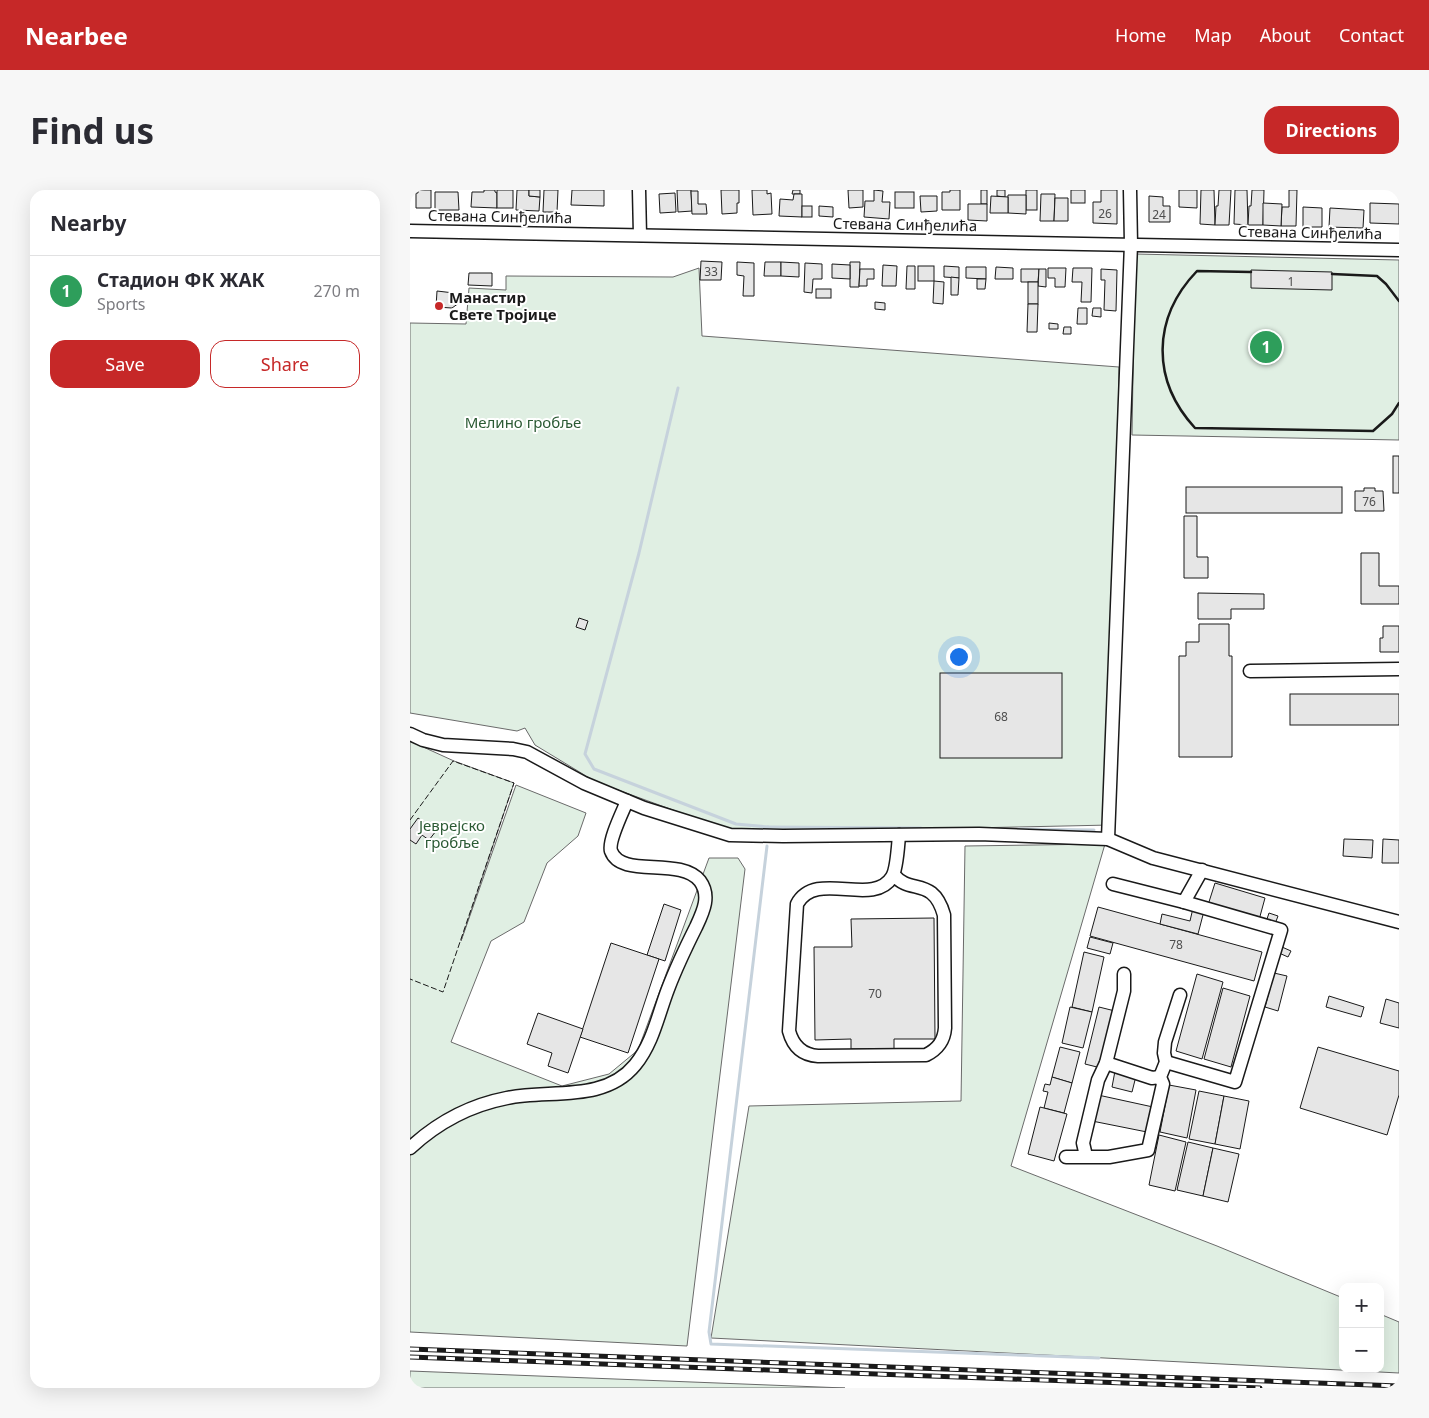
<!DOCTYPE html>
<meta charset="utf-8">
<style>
:root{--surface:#fff;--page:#f7f7f7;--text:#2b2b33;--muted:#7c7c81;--line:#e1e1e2;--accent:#c62828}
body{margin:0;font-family:"Noto Sans",sans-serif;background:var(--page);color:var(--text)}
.controls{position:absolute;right:15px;bottom:15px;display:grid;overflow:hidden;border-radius:10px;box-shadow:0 5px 20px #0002}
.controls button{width:45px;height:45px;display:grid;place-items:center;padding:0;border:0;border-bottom:1px solid var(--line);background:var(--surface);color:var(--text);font:25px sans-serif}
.you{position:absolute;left:548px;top:466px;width:18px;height:18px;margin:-12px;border:4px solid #fff;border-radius:50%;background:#1a73e8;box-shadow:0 0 0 8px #1a73e833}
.badge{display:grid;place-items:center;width:32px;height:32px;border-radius:50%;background:var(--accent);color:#fff;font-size:16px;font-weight:700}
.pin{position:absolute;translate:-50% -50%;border:2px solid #fff;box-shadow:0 1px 5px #0006}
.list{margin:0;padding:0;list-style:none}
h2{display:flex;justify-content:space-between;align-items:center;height:65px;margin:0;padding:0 20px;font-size:21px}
h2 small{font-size:16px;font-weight:400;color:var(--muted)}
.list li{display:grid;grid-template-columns:32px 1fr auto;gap:15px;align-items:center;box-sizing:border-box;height:70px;padding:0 20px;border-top:1px solid var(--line)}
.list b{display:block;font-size:19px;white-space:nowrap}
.list p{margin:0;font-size:16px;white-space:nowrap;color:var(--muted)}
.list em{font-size:16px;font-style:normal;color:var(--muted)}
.actions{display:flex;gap:10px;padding:15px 20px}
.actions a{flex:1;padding:11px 0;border:1px solid var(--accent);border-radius:15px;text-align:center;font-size:18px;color:var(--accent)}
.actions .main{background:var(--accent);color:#fff}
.map{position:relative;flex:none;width:989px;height:1198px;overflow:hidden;border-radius:15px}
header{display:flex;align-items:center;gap:30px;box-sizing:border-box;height:70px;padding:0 25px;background:var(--accent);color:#fff}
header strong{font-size:24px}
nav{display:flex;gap:28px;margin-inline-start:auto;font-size:18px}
.intro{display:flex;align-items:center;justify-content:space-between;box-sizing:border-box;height:120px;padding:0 30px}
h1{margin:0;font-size:35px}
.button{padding:12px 22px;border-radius:15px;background:var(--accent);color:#fff;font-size:18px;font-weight:700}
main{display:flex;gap:30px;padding:0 30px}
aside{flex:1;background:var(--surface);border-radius:15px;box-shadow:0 5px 20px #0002}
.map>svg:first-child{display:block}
.green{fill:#e0efe3;stroke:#6a6a6a}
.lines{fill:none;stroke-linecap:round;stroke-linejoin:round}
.stream{stroke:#c6d2dc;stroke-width:3}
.building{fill:#e6e6e6;stroke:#1a1a1a}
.minor-casing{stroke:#1a1a1a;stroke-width:15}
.minor{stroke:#fff;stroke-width:12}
.rail-casing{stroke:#1a1a1a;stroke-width:5}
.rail{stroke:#fff;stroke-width:3;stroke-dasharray:9;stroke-linecap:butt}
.fence{stroke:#1a1a1a;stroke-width:1;stroke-dasharray:6 2.5;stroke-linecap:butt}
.wall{stroke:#1a1a1a;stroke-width:2.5}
.poi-dot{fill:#c62828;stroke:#fff;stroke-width:2}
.labels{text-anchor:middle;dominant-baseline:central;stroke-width:4;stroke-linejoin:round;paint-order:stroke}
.number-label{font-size:12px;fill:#4d4d4d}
.street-label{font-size:15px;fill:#1a1a1a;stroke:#fff}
.poi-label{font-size:15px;font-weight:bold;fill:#1a1a1a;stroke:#fff;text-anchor:start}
.park-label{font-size:15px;fill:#2b5a34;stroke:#fff}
</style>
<header>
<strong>Nearbee</strong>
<nav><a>Home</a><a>Map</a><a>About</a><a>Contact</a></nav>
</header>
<div class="intro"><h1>Find us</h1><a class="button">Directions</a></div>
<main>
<aside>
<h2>Nearby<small></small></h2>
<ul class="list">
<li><span class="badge" style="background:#2e9e5b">1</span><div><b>Стадион ФК ЖАК</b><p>Sports</p></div><em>270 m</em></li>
</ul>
<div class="actions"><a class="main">Save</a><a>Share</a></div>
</aside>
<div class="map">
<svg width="989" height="1198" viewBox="0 0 989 1198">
<rect width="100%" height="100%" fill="#fff"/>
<g class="green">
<polygon points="725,64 989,70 989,250 722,245"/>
<polygon points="289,78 292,146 709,177 701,635 326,643 186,592 125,555 115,538 107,541 0,523 0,133 56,134 59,98 96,100 96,86 263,87"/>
<polygon points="0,551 44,571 104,593 51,751 106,595 176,623 168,646 137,673 114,732 81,751 41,852 152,896 199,884 228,860 299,668 328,668 335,679 277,1156 0,1142"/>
<polygon points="695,654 601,976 807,1056 933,1108 933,1179 970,1179 970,1124 989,1132 989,1183 301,1148 339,916 551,911 555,656"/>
<polygon points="0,1181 435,1198 0,1198"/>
</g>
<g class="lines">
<g class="stream">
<polyline points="268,198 229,363 175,564 184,579 326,634 358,637 358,639"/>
<polyline points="358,637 511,638"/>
<polyline points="609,639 684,640"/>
<polyline points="357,656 299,1142 301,1154 689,1168"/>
</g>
</g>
<g class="building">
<polygon points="8,0 21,0 21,18 6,18 6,3 8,3"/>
<polygon points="74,0 85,0 85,2 87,3 87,18 61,17 62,2 74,2"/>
<rect x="87" y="0" width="16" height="18"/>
<polygon points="107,0 119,0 119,6 130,7 129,21 106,20"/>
<polygon points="119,0 130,0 130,7 119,6"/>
<polygon points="134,0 148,0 147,22 133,22"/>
<polygon points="162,0 194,0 194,16 161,15"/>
<polygon points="267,0 281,0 282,21 268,22"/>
<polygon points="311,0 329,0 329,13 327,13 327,23 312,24"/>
<polygon points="342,0 357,0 357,4 361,3 362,24 343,25"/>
<polygon points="383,0 390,0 390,4 382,4"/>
<polygon points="438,0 453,0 453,17 439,18"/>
<polygon points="464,0 473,1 472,12 480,12 479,29 454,27 455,11 464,11"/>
<polygon points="540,0 550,0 550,20 532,20 532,2 540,2"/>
<rect x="571" y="0" width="6" height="14"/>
<polygon points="587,0 595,0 595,7 587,6"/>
<rect x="616" y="0" width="11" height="20"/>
<rect x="661" y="0" width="14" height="13"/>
<polygon points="691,0 707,0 707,34 683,33 683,12 691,12"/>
<polygon points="769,0 787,0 787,18 769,17"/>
<polygon points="791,0 804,0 805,35 790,34"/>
<polygon points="809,0 821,0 819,35 805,35 806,16 808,16"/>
<polygon points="825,0 837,0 838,35 824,34"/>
<polygon points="842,0 854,0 853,35 838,35 839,16 841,16"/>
<polygon points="879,0 887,0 886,36 871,36 872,17 879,17"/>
<polygon points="281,1 288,1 288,14 296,14 297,24 282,24"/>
<polygon points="25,2 48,2 49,20 25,20"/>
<rect x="485" y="2" width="19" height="16"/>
<polygon points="265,3 266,22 250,23 249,4"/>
<polygon points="384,4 392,4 392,27 369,26 370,9 383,10"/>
<polygon points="631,4 645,4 644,31 630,31"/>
<polygon points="598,5 616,5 616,24 598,23"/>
<polygon points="510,6 527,6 527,21 511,22"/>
<polygon points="581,6 598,7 598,23 580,23"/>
<polygon points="739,6 753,7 753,16 760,16 760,32 739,32"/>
<polygon points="645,8 658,8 658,31 644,31"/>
<polygon points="853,13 872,14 871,36 853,35"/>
<polygon points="960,13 989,14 989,34 960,33"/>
<polygon points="558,14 577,14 577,31 558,30"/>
<rect x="392" y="16" width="10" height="11"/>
<polygon points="409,16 423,17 423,27 409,26"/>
<polygon points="893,17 912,18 912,37 893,37"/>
<polygon points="920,18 954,20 953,38 919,37"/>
<polygon points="291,71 312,72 311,90 290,90"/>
<polygon points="327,72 344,73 344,106 333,106 334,86 327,85"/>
<polygon points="355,72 371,72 371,86 354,86"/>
<polygon points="371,72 389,73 389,87 371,86"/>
<polygon points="440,72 450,72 449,97 440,97"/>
<polygon points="395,73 412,74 412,89 403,89 402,103 394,102"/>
<polygon points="422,74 440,75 440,89 422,88"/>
<polygon points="473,75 487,76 486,96 472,96"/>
<polygon points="497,76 505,76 505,99 496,99"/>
<rect x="508" y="76" width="16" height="15"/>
<polygon points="534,76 549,77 549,88 534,87"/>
<polygon points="556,77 576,77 576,89 556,88"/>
<polygon points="586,77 603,78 603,89 585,89"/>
<polygon points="638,78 656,78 655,97 645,97 645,88 638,88"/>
<polygon points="663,78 682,78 681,112 671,112 672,92 662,92"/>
<polygon points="450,79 464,79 464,89 457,89 457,96 449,96"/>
<polygon points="611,79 629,79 628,92 611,92"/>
<polygon points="629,79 636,79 636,97 628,96"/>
<polygon points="691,79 707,80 706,121 694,120 695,90 691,90"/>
<polygon points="841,80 922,82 922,100 841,98"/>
<polygon points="59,83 82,83 82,96 58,95"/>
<polygon points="541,87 549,88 548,105 541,105"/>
<polygon points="567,89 576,89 575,99 567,99"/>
<polygon points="524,91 534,92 533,114 523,113"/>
<rect x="618" y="92" width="10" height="22"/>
<rect x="406" y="99" width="15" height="9"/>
<polygon points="27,101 44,103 49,108 49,113 42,118 26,117"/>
<polygon points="465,112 475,113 475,120 465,119"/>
<polygon points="618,114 628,114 627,142 617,142"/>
<polygon points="668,118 677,118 677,134 667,134"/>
<polygon points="683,118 691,118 691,127 682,126"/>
<polygon points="639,133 648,134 648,139 639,139"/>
<polygon points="654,137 661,137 661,144 653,144"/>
<rect x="983" y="266" width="6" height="37"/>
<rect x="776" y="297" width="156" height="26"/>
<polygon points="954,298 965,298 965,301 973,301 974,321 945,321 945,301 954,301"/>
<polygon points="774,326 787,326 787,367 798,367 798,388 774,388"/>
<polygon points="951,363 969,363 969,396 989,396 989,414 951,414"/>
<polygon points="788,403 854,404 854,419 821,419 821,429 788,429"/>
<polygon points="169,428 178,431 175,440 166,437"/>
<polygon points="789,434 819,434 819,466 822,466 822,567 769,567 769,466 776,466 776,452 789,452"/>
<polygon points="973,436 989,436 989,462 970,462 970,448 973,448"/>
<rect x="530" y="483" width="122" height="85"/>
<rect x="880" y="504" width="109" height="31"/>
<polygon points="8,628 26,641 19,650 12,645 6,654 0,650 0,639"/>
<polygon points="934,649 963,650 962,668 933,666"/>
<polygon points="973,649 989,650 989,673 972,673"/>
<polygon points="805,693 855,708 849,730 798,715"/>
<polygon points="254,714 271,720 255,771 237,765"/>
<polygon points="688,717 852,762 844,791 680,746"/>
<polygon points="783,718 794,721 788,744 750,734 752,724 780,731"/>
<polygon points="859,723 868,726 865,734 856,732"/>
<polygon points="524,728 525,849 484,849 484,859 441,859 441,849 405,850 404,757 442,757 441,729"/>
<polygon points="680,747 703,753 700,764 677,758"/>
<polygon points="201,753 249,769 218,863 170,847"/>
<polygon points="872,757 881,761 878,767 869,763"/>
<polygon points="674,762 694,767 682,822 662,817"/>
<polygon points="864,783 877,786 868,821 855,817"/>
<polygon points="787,784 813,792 792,869 766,861"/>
<polygon points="813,798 840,806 821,877 794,869"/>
<polygon points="919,806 954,817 951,827 916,817"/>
<polygon points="976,809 989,813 989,838 970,833"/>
<polygon points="660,817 682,822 673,858 652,853"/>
<polygon points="689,817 705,821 691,878 675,874"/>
<polygon points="128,823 173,839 158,883 138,876 142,863 117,854"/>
<polygon points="650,857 670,862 662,893 642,887"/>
<polygon points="908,857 989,881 989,905 977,945 890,918"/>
<polygon points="705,881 726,886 722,902 702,897"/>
<polygon points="642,887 662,893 654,923 634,918 638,902 633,901 635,894 640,895"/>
<polygon points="759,895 786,900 777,948 750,942"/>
<polygon points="789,901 814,906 805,954 779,949"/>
<polygon points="688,905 743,917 737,942 682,931"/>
<polygon points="814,906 839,911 830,959 805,954"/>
<polygon points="630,917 657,924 644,971 618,964"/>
<polygon points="749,945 776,952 765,1001 739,995"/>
<polygon points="778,952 803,958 793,1006 767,1000"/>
<polygon points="803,958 829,964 818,1012 793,1006"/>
</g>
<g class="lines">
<g class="minor-casing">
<g id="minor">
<polyline points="229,0 230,45"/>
<polyline points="0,41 989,60"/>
<polyline points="840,481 989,479"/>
<polyline points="0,544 13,550 33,555 103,559 117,562 174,593 234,618 320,645 373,646 569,644 698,649 743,668 989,732"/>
<polyline points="698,649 721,54 720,0"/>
<path d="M484 685C500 705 523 686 534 725L535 838C534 851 528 859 516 865L408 866C392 865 383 856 379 841L387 714C406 679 463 718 482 687 487 679 488 656 489 645"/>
<polyline points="703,694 774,712 871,740 825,892 756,872"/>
<polyline points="774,712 792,680"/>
<polyline points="696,873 742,888 750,887"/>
<path d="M0 958C27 933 61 915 97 908 139 899 194 913 225 875 243 853 248 825 258 799 266 778 276 757 286 737 293 722 301 706 290 691 270 666 211 689 201 661 198 651 213 621 217 611"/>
<polyline points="676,966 673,953 688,890 696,873 714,801 714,784"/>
<polyline points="656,967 699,967 738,960 753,894 750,887 756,872 754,863 755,852 770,805"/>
</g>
</g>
<use href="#minor" class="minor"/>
<g class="rail-casing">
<g id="rail">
<polyline points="0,1159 989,1196"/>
<polyline points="0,1167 850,1198"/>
</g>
</g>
<use href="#rail" class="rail"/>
<polyline class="fence" points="0,630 43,571 104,593 33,802 0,789"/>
<g class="wall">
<path d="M841 82 787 81C742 128 741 190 785 238L963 241 982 224 989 213"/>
<polyline points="922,84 967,86 976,94 989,111"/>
</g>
</g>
<circle class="poi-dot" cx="29" cy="116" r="5"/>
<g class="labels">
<g class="number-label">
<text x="695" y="23">26</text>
<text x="749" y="24">24</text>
<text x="301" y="81">33</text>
<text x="881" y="91">1</text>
<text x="959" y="311">76</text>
<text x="591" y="526">68</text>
<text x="766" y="754">78</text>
<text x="465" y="803">70</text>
</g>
<g class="street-label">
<text transform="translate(90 26) rotate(1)">Стевана Синђелића</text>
<text transform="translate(495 34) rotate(1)">Стевана Синђелића</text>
<text transform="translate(900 42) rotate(1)">Стевана Синђелића</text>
</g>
<g class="poi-label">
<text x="39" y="107">Манастир<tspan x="39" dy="17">Свете Тројице</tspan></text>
</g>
<g class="park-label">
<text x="113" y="232">Мелино гробље</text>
<text x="42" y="635">Јеврејско<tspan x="42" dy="17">гробље</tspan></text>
</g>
</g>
</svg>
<div class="controls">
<button>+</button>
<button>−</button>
</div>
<div class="you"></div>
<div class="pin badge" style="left:856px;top:157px;background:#2e9e5b">1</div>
</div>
</main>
